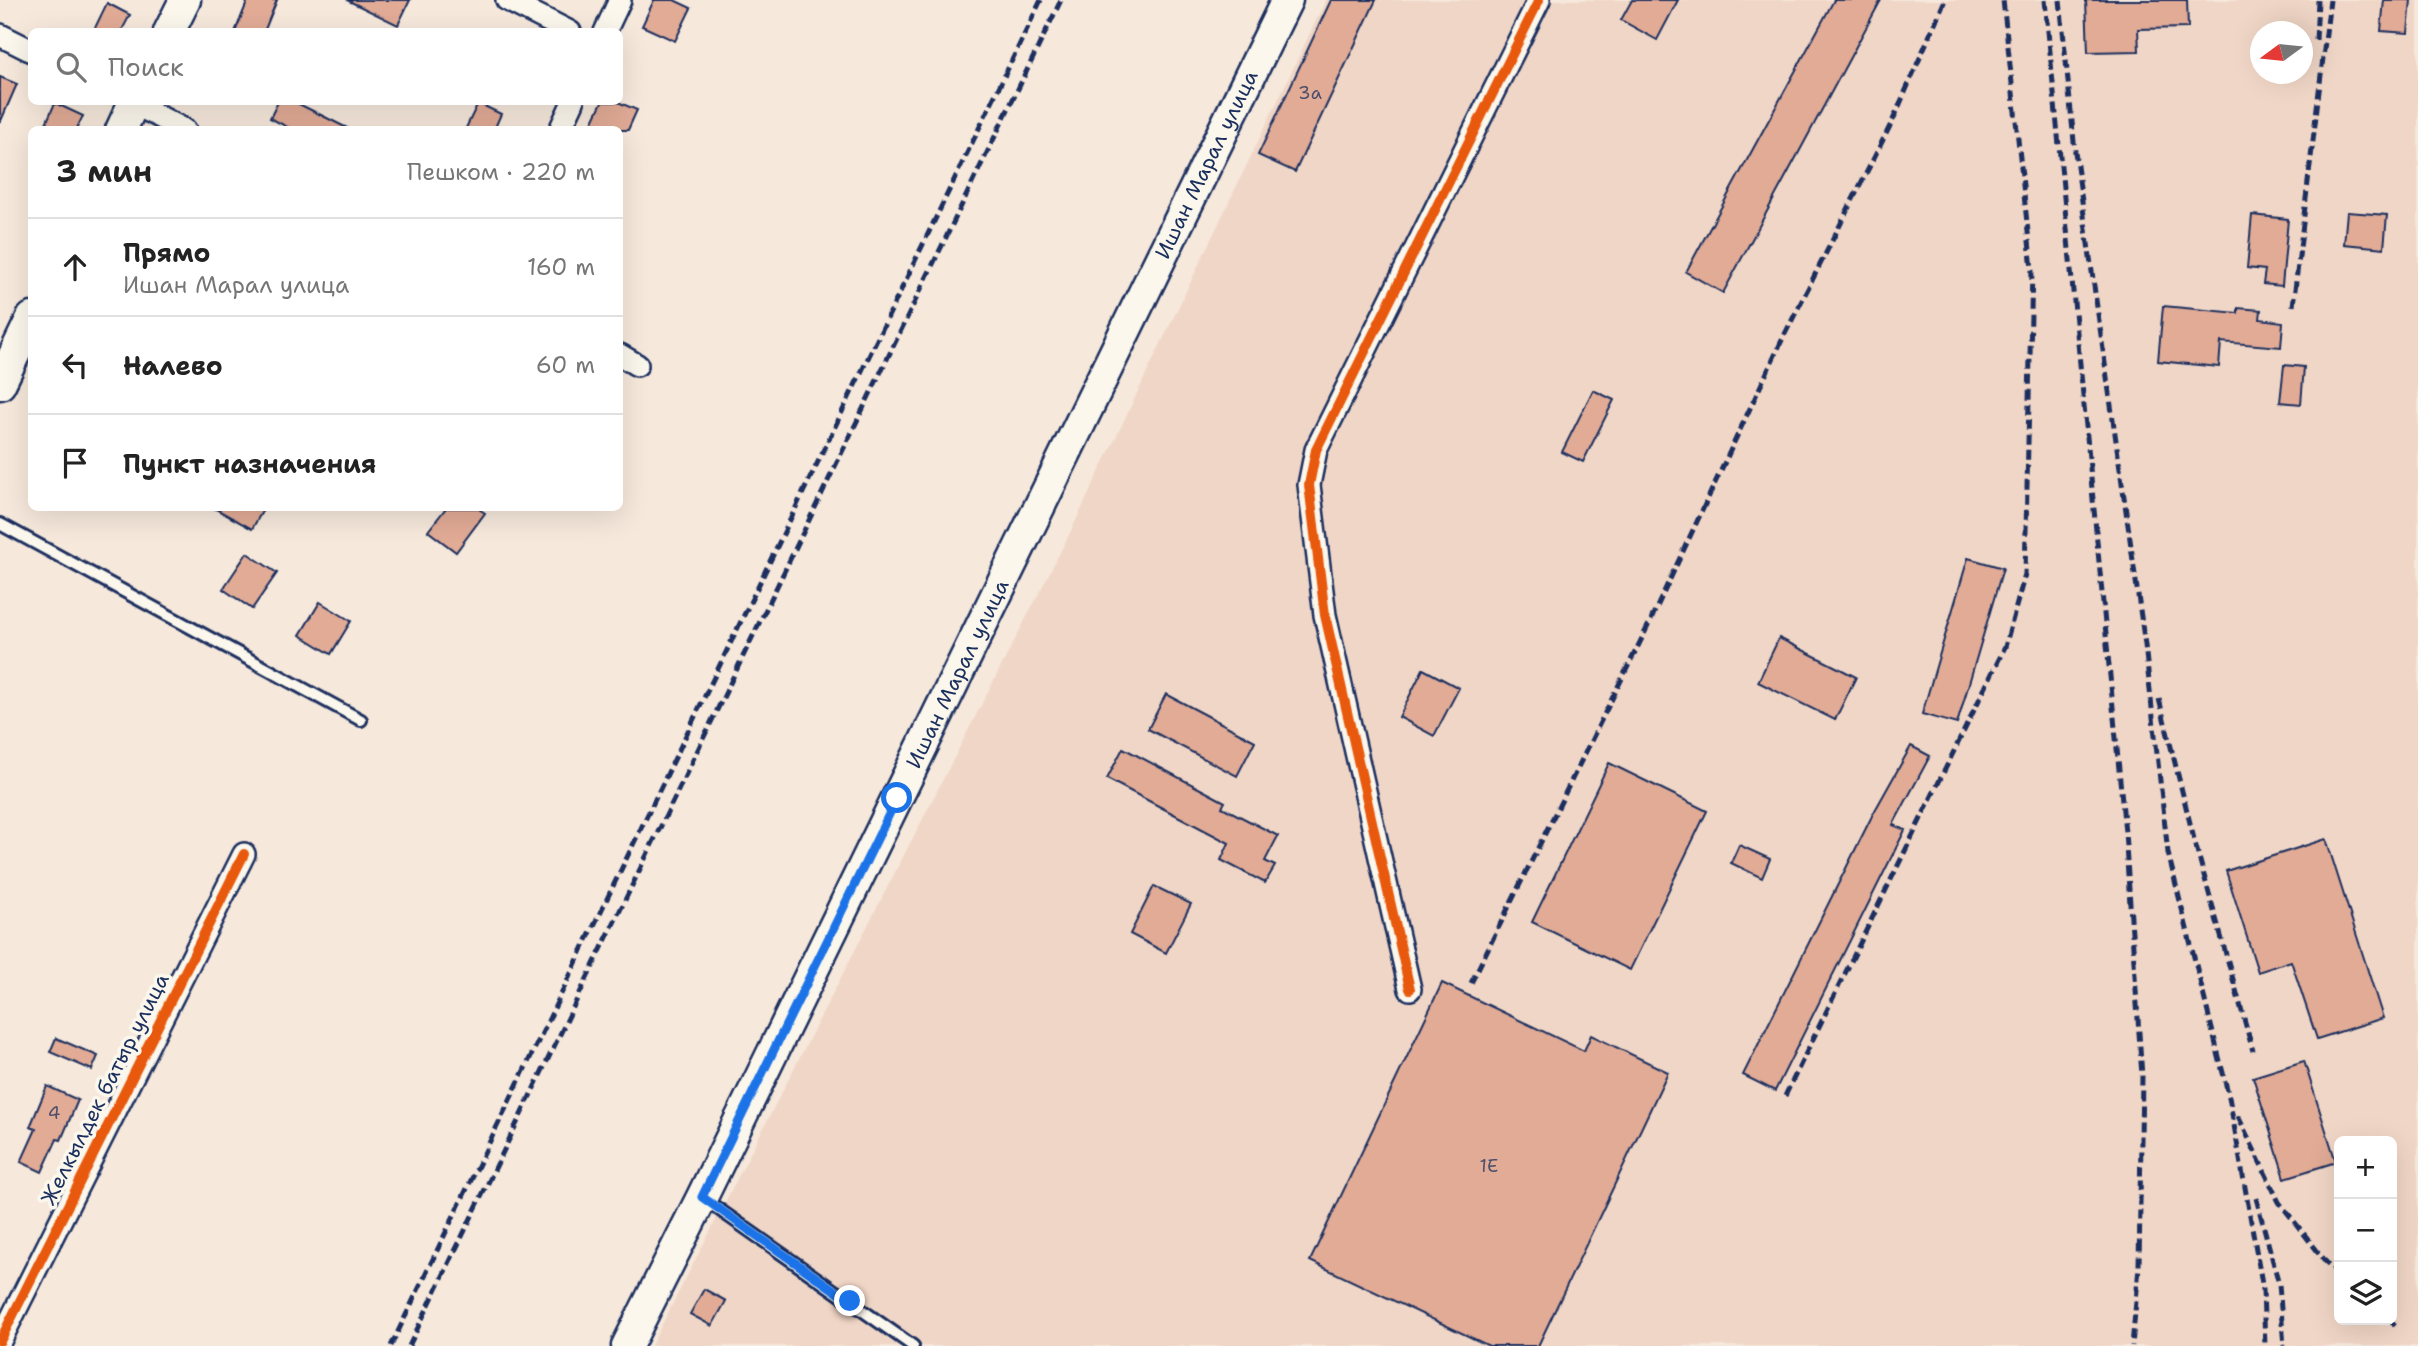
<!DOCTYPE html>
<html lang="ru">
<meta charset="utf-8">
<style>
:root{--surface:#fff;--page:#f6f6f6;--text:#222;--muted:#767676;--line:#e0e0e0}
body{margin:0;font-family:"Shantell Sans",sans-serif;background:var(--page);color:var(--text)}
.controls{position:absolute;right:21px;bottom:21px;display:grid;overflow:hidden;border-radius:10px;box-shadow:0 7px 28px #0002}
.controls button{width:63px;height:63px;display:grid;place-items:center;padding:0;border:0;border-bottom:2px solid var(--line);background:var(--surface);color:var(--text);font:35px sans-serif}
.compass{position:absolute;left:2250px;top:21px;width:63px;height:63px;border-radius:50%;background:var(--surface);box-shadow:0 7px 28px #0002;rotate:255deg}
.stop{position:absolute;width:21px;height:21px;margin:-16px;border:5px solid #1a73e8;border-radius:50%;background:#fff}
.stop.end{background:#1a73e8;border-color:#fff;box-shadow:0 2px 7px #0008}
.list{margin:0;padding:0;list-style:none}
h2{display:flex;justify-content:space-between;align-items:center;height:91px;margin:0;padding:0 28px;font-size:30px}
h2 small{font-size:23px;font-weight:400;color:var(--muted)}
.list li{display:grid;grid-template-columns:46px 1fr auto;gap:21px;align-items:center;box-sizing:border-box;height:98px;padding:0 28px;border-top:2px solid var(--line)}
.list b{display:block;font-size:26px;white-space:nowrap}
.list p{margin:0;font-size:23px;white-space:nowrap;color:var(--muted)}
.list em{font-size:23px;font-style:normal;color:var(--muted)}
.icon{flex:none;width:38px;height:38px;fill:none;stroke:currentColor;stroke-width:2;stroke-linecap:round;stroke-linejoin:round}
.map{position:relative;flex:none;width:2418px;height:1346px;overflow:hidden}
.search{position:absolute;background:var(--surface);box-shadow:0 7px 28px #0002;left:28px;top:28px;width:595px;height:77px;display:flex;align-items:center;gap:18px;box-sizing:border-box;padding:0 24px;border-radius:10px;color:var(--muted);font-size:26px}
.panel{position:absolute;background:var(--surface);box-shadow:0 7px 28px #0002;left:28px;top:126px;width:595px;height:385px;border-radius:10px}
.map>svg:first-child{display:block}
.built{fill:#f0d6c6;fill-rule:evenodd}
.building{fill:#e1ab96;stroke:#1b2f5e;stroke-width:2}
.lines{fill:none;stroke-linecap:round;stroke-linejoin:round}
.lane-casing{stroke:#1b2f5e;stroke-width:16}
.street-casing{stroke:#1b2f5e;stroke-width:26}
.secondary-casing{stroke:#1b2f5e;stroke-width:35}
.lane{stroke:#fbf7ec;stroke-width:10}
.street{stroke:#fbf7ec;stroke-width:21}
.secondary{stroke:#fbf7ec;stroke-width:30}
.rail{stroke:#1b2f5e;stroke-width:5;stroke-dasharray:10 5;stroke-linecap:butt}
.cycleway-casing{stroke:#fbf7ec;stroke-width:15}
.cycleway{stroke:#e8590c;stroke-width:10}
.route{stroke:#1a73e8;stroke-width:9}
.labels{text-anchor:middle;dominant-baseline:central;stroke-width:7;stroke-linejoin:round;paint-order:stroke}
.number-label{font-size:18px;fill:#4c4e6c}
.street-label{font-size:21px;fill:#1b2f5e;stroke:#fbf7ec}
</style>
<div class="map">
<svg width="2418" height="1346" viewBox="0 0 2418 1346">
<rect width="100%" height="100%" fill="#f6e8db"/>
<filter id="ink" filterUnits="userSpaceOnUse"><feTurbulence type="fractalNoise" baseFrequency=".0143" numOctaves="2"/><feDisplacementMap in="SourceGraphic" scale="14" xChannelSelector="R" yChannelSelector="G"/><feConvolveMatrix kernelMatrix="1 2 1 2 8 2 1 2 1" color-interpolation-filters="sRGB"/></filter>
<g filter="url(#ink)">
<path class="built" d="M1326 0H2418V1346H651L1070 533ZM2260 32H2302V74H2260ZM2339 1141H2392V1320H2339Z"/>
<g class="building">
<polygon points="248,0 277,0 264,32 235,32"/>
<polygon points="347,0 410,0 398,25"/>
<polygon points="654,0 674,0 691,8 675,41 642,26"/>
<polygon points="1331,0 1376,0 1295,172 1258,155"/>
<polygon points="1632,0 1678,0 1657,40 1621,20"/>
<polygon points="1834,0 1881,0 1723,293 1686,272"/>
<polygon points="2086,0 2187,0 2188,28 2138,29 2139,51 2088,52"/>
<polygon points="2384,0 2411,0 2408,33 2381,31"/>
<polygon points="107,3 130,15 121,32 93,32"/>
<polygon points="0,77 17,84 0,123"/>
<polygon points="278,102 295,102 351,130 293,130 270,118"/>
<polygon points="602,102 618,102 637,110 628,130 600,130 591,125"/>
<polygon points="55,103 83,116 76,130 43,130"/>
<polygon points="478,103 501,114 494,130 465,130"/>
<polygon points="2347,212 2387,215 2384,248 2344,244"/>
<polygon points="2252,215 2288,219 2282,286 2263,284 2265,270 2247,268"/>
<polygon points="2163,306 2238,313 2238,308 2261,310 2260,319 2283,322 2281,347 2221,342 2219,367 2158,361"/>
<polygon points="2284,365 2304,367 2301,404 2280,402"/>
<polygon points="1593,390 1614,400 1583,462 1562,452"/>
<polygon points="214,508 264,508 252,529"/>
<polygon points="446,508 477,508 485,513 456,552 428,531"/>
<polygon points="247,553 277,573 252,609 223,589"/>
<polygon points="1968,558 2003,568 1957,724 1922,714"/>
<polygon points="320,602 351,621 331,654 300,635"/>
<polygon points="1779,638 1856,677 1835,720 1758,682"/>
<polygon points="1423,669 1459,688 1434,736 1399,717"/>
<polygon points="1166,694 1255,741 1237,776 1148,729"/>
<polygon points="1911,746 1930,756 1893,825 1905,830 1775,1091 1743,1075 1873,814"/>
<polygon points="1123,748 1225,802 1222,807 1278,836 1265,861 1275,866 1265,883 1221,860 1229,843 1107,779"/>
<polygon points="1609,763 1707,811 1630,970 1532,922"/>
<polygon points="2326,839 2383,1018 2317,1039 2291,961 2258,972 2226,871"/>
<polygon points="1739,845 1770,859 1762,878 1731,863"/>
<polygon points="1154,886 1191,904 1166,953 1130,934"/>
<polygon points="1442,983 1584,1051 1591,1035 1668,1072 1538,1346 1489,1346 1310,1261"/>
<polygon points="56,1038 98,1056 92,1070 50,1052"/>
<polygon points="2304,1061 2336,1162 2285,1178 2253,1077"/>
<polygon points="47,1086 78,1100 61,1140 57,1139 42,1172 21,1162 36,1129 30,1127"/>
<polygon points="704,1289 726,1301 712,1326 690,1314"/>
</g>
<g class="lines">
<g class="lane-casing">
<g id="lane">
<polyline points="0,524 361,720"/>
<polyline points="704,1199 913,1346"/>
</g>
</g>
<g class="street-casing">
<g id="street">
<polyline points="507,0 570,32"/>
<polyline points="605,32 620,0"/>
<polyline points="0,35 32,51"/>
<polyline points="131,102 185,130"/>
<polyline points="560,130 573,102"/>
<polyline points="620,355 637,365"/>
<polyline points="1410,989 1325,615 1309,485 1316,450 1539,0"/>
<polyline points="0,1341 244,854"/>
</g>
</g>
<g class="secondary-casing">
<g id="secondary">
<polyline points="169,32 185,0"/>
<polyline points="121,130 134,102"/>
<polyline points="0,384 32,318"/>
<path id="s1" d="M627 1346 702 1197 1287 0"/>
</g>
</g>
<use href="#lane" class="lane"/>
<use href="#street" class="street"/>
<use href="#secondary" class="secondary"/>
<g class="rail">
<polyline points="2045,0 2125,832 2142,1076 2139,1267 2132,1346"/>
<polyline points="2060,0 2075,152 2145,645 2168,853 2229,1097 2263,1289 2265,1346"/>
<polyline points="2316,40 2318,0"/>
<polyline points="2293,306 2330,0"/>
<polyline points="2159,699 2195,843 2253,1051"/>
<polyline points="1471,983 1648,626 1783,338 1893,120 1945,0"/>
<polyline points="1785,1096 2005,647 2025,574 2032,269 2003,0"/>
<polyline points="2238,1116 2279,1202 2326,1262 2339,1274"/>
<polyline points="2256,1198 2279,1284 2284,1346"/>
<polyline points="2390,1320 2395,1325"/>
<polyline points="391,1346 1041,0"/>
<polyline points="409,1346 1061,0"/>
</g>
<g class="cycleway-casing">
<g id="cycleway">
<polyline points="1410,989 1325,615 1309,485 1316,450 1539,0"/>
<polyline points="0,1341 244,854"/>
</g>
</g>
<use href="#cycleway" class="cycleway"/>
</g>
</g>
<g class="lines" filter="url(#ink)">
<polyline class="route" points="850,1301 702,1197 897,798"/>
</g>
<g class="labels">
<g class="number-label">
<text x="1310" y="93">3а</text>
<text x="54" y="1113">4</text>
<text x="1489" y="1166">1Е</text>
</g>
<g class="street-label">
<text stroke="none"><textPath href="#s1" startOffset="1316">Ишан Марал улица</textPath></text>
<text stroke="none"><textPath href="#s1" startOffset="749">Ишан Марал улица</textPath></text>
<text transform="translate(105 1089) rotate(-63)">Желкылдек батыр улица</text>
</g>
</g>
</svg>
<div class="controls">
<button>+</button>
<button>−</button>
<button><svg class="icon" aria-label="layers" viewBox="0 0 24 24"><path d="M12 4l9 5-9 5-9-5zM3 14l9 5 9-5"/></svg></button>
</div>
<svg class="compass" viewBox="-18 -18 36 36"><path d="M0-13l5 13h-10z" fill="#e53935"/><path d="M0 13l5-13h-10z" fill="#767676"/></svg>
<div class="stop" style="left:897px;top:798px"></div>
<div class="stop end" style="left:850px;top:1301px"></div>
<div class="search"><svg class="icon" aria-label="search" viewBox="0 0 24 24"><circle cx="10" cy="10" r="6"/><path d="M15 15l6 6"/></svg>Поиск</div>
<section class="panel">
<h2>3 мин<small>Пешком · 220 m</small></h2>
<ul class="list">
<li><svg class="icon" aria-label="ahead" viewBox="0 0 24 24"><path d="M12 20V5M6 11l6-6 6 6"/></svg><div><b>Прямо</b><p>Ишан Марал улица</p></div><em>160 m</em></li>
<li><svg class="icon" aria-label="left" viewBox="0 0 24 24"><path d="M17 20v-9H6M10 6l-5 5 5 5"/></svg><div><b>Налево</b></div><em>60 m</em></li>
<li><svg class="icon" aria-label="arrive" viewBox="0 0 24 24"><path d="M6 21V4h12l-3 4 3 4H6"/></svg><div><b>Пункт назначения</b></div></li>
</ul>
</section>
</div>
